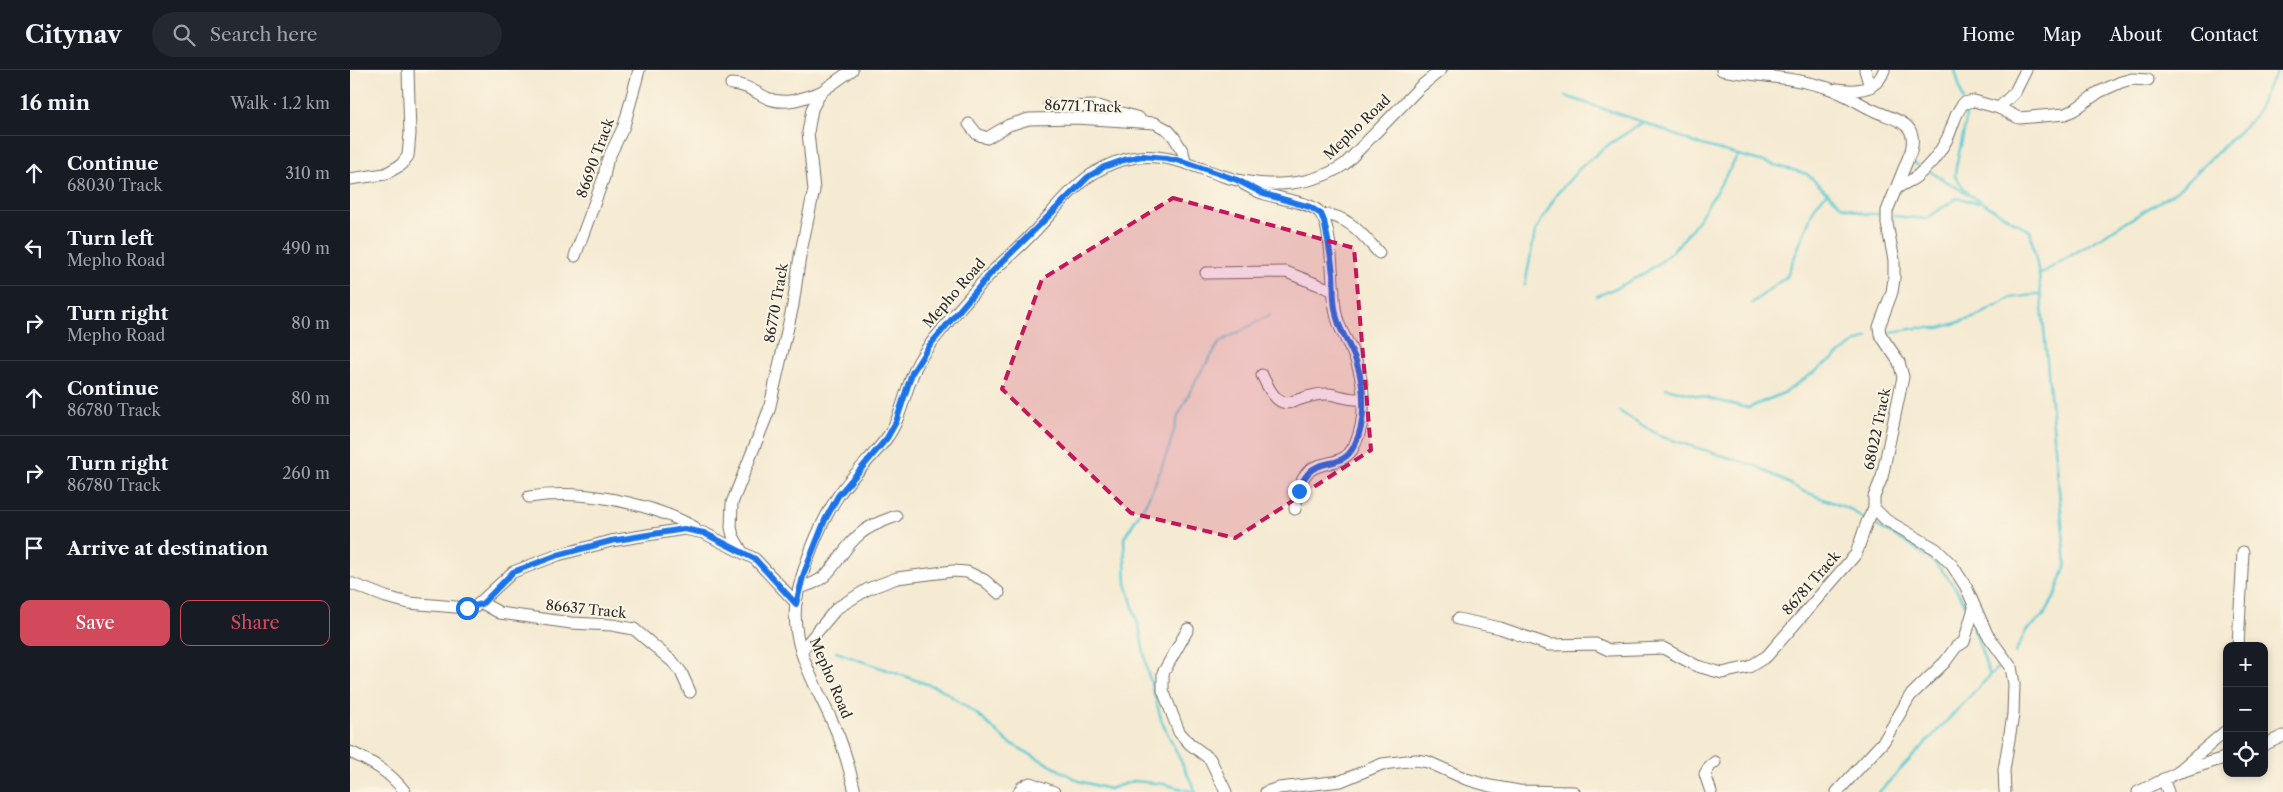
<!DOCTYPE html>
<meta charset="utf-8">
<style>
:root{--surface:#171b24;--page:#242831;--text:#f1f3f6;--muted:#9ea1a6;--line:#363941;--accent:#d1495b}
body{margin:0;font-family:"Libre Caslon Text",serif;background:var(--page);color:var(--text)}
.controls{position:absolute;right:15px;bottom:15px;display:grid;overflow:hidden;border-radius:10px;box-shadow:0 2px 8px #0003}
.controls button{width:45px;height:45px;display:grid;place-items:center;padding:0;border:0;border-bottom:1px solid var(--line);background:var(--surface);color:var(--text);font:25px sans-serif}
.stop{position:absolute;width:15px;height:15px;margin:-11px;border:4px solid #1a73e8;border-radius:50%;background:#fff}
.stop.end{background:#1a73e8;border-color:#fff;box-shadow:0 1px 5px #0008}
.list{margin:0;padding:0;list-style:none}
h2{display:flex;justify-content:space-between;align-items:center;height:65px;margin:0;padding:0 20px;font-size:21px}
h2 small{font-size:16px;font-weight:400;color:var(--muted)}
.list li{display:grid;grid-template-columns:32px 1fr auto;gap:15px;align-items:center;box-sizing:border-box;height:75px;padding:0 20px;border-top:1px solid var(--line)}
.list b{display:block;font-size:19px;white-space:nowrap}
.list p{margin:0;font-size:16px;white-space:nowrap;color:var(--muted)}
.list em{font-size:16px;font-style:normal;color:var(--muted)}
.actions{display:flex;gap:10px;padding:15px 20px}
.actions a{flex:1;padding:11px 0;border:1px solid var(--accent);border-radius:10px;text-align:center;font-size:18px;color:var(--accent)}
.actions .main{background:var(--accent);color:#fff}
.icon{flex:none;width:28px;height:28px;fill:none;stroke:currentColor;stroke-width:2;stroke-linecap:round;stroke-linejoin:round}
.map{position:relative;flex:none;width:1933px;height:722px;overflow:hidden}
header{display:flex;align-items:center;gap:30px;box-sizing:border-box;height:70px;padding:0 25px;background:var(--surface);border-bottom:1px solid var(--line)}
header strong{font-size:24px}
nav{display:flex;gap:28px;margin-inline-start:auto;font-size:18px}
.search{width:350px;height:45px;background:var(--page);display:flex;align-items:center;gap:12px;box-sizing:border-box;padding:0 18px;border-radius:28px;color:var(--muted);font-size:19px}
main{display:flex}
aside{flex:1;background:var(--surface)}
.map>svg:first-child{display:block}
.lines{fill:none;stroke-linecap:round;stroke-linejoin:round}
.stream{stroke:#5dcad3;stroke-width:2.5}
.minor-casing{stroke:#726e65;stroke-width:13}
.minor{stroke:#fff;stroke-width:11}
.route{stroke:#1a73e8;stroke-width:6}
.marked{fill:#c2185b;fill-opacity:0.2;stroke:#c2185b;stroke-width:4;stroke-dasharray:10 6;stroke-linejoin:round}
.labels{text-anchor:middle;dominant-baseline:central;stroke-width:4;stroke-linejoin:round;paint-order:stroke}
.street-label{font-size:14px;fill:#2b2b2b;stroke:#fcf5e5}
</style>
<header>
<strong>Citynav</strong>
<div class="search"><svg class="icon" aria-label="search" viewBox="0 0 24 24"><circle cx="10" cy="10" r="6"/><path d="M15 15l6 6"/></svg>Search here</div>
<nav><a>Home</a><a>Map</a><a>About</a><a>Contact</a></nav>
</header>
<main>
<aside>
<h2>16 min<small>Walk · 1.2 km</small></h2>
<ul class="list">
<li><svg class="icon" aria-label="ahead" viewBox="0 0 24 24"><path d="M12 20V5M6 11l6-6 6 6"/></svg><div><b>Continue</b><p>68030 Track</p></div><em>310 m</em></li>
<li><svg class="icon" aria-label="left" viewBox="0 0 24 24"><path d="M17 20v-9H6M10 6l-5 5 5 5"/></svg><div><b>Turn left</b><p>Mepho Road</p></div><em>490 m</em></li>
<li><svg class="icon" aria-label="right" viewBox="0 0 24 24"><path d="M7 20v-9h11M14 6l5 5-5 5"/></svg><div><b>Turn right</b><p>Mepho Road</p></div><em>80 m</em></li>
<li><svg class="icon" aria-label="ahead" viewBox="0 0 24 24"><path d="M12 20V5M6 11l6-6 6 6"/></svg><div><b>Continue</b><p>86780 Track</p></div><em>80 m</em></li>
<li><svg class="icon" aria-label="right" viewBox="0 0 24 24"><path d="M7 20v-9h11M14 6l5 5-5 5"/></svg><div><b>Turn right</b><p>86780 Track</p></div><em>260 m</em></li>
<li><svg class="icon" aria-label="arrive" viewBox="0 0 24 24"><path d="M6 21V4h12l-3 4 3 4H6"/></svg><div><b>Arrive at destination</b></div></li>
</ul>
<div class="actions"><a class="main">Save</a><a>Share</a></div>
</aside>
<div class="map">
<svg width="1933" height="722" viewBox="0 0 1933 722">
<rect width="100%" height="100%" fill="#fcf5e5"/>
<filter id="ink" filterUnits="userSpaceOnUse"><feTurbulence type="fractalNoise" baseFrequency=".02" numOctaves="2"/><feDisplacementMap in="SourceGraphic" scale="10" xChannelSelector="R" yChannelSelector="G"/><feConvolveMatrix kernelMatrix="1 2 1 2 8 2 1 2 1" color-interpolation-filters="sRGB"/></filter>
<filter id="wash" filterUnits="userSpaceOnUse"><feTurbulence type="fractalNoise" baseFrequency=".0096" numOctaves="4" result="noise"/><feDisplacementMap in="SourceGraphic" scale="20" xChannelSelector="R" yChannelSelector="G"/><feGaussianBlur stdDeviation="1.12" result="paint"/><feColorMatrix in="noise" values="0 0 0 0 0 0 0 0 0 0 0 0 0 0 0 0 0 1.4 0 .05"/><feComposite in="paint" operator="in"/></filter>
<g filter="url(#wash)">
<rect width="100%" height="100%" fill="#f5ead2"/>
<g class="lines">
<g class="stream">
<polyline points="1605,0 1613,30"/>
<polyline points="1215,26 1293,52 1345,73 1457,104 1492,136 1515,144 1533,144"/>
<path d="M1615 38C1619 55 1606 86 1605 106L1619 125"/>
<polyline points="1561,92 1571,97"/>
<polyline points="1579,101 1680,161 1689,204"/>
<polyline points="1544,146 1576,149 1607,128 1628,133"/>
<polyline points="1175,215 1185,162 1206,125 1231,97 1258,75 1293,52"/>
<path d="M1247 226C1267 218 1287 209 1305 196 1339 173 1367 120 1388 85"/>
<polyline points="1402,233 1437,206 1464,138 1477,123"/>
<polyline points="1541,262 1567,258 1590,258 1626,247 1661,228 1690,224"/>
<polyline points="1316,318 1398,338 1436,322 1505,273 1518,267"/>
<polyline points="1269,341 1312,367 1406,396 1453,421 1502,440 1515,450"/>
<path d="M1527 456C1569 479 1599 496 1618 542"/>
<polyline points="1623,556 1640,606"/>
<polyline points="486,582 591,619 628,645 658,672 729,711 759,719 784,711 814,714 844,722"/>
<polyline points="1665,583 1676,561 1694,545 1704,528 1716,495 1689,205 1827,121 1905,46 1920,12 1929,0"/>
<polyline points="846,722 812,652 797,600 790,561 776,513 774,468 796,433 806,411 819,378 828,346 847,308 870,272 920,245"/>
<polyline points="1529,722 1651,594"/>
</g>
</g>
</g>
<g filter="url(#ink)">
<g class="lines">
<g class="minor-casing">
<g id="minor">
<path d="M1372 0C1407 6 1444 7 1478 18 1494 23 1508 33 1523 40 1544 50 1569 51 1561 81L1537 141V154L1544 190V209L1542 222 1529 257 1530 264 1549 292 1553 307 1532 407 1524 427V438L1536 450 1586 479 1602 495 1616 517 1637 564 1661 597 1664 614 1663 645 1654 700 1655 722"/>
<polyline points="1515,0 1520,17"/>
<path d="M381 14C395 14 405 22 417 28 435 36 454 28 471 22"/>
<path d="M1487 19C1506 22 1527 21 1534 0"/>
<polyline points="699,34 711,37 748,36 789,48"/>
<polyline points="1649,38 1669,48 1715,44 1724,40 1749,22 1771,12 1782,9 1798,10"/>
<polyline points="619,54 627,64 637,68 659,55 679,49 727,48 805,53 818,60 824,67 833,82 835,92"/>
<polyline points="0,109 35,104 51,95 58,86 60,64 58,0"/>
<path d="M894 114C901 118 907 122 915 124 929 129 963 132 971 144 983 161 982 217 985 238 987 258 999 272 1006 290 1015 316 1017 351 1004 376 994 398 969 389 957 403 949 412 947 428 945 439"/>
<path d="M1546 119C1553 113 1560 112 1566 107 1577 98 1589 84 1596 71 1603 59 1604 43 1614 33L1624 31 1649 38 1665 22 1676 0"/>
<path d="M971 144C998 145 1012 164 1029 183"/>
<polyline points="225,186 254,107 257,91 274,56 289,0"/>
<polyline points="856,203 936,202 984,221"/>
<path d="M912 305C935 354 940 323 978 324 989 325 998 330 1012 329"/>
<path d="M179 427C231 419 298 432 344 457"/>
<polyline points="392,482 383,466 381,457 382,433 419,340 443,235 450,186 464,120 458,62 462,39 471,22 502,0"/>
<polyline points="0,513 36,527 59,533 117,538 125,537 163,502 208,485 261,471 334,459 354,463 405,489 446,533"/>
<path d="M450 517C485 511 486 483 510 464 520 455 533 451 546 446"/>
<polyline points="132,533 150,543 221,553 262,555 284,559 323,592 331,602 340,622"/>
<polyline points="1108,549 1150,558 1199,575 1246,574 1259,580 1313,578 1347,596 1372,603 1399,597 1417,586 1506,484 1517,452 1524,438"/>
<polyline points="838,559 813,603 813,620 829,662 840,674 860,689 876,722"/>
<polyline points="1888,576 1893,482"/>
<polyline points="451,581 487,538 518,519 547,508 603,501 617,502 634,510 649,523"/>
<polyline points="1914,675 1933,666"/>
<path d="M0 682C22 692 40 702 55 722"/>
<polyline points="1830,700 1877,660"/>
<polyline points="1813,709 1818,722"/>
<path d="M505 722C500 701 495 680 486 660 469 620 440 578 446 533 451 500 469 455 488 426 502 405 521 389 536 369 553 347 555 315 569 291 577 276 589 264 599 251 613 235 627 218 642 202 655 189 669 178 682 164 700 146 716 123 738 107 748 100 761 93 773 90 808 80 838 94 870 105 910 119 960 118 995 94L1070 17 1091 0"/>
<polyline points="669,722 672,717 680,713 704,722"/>
<polyline points="916,722 929,718 991,711 1032,694 1066,690 1078,692 1116,709 1140,716 1169,721 1224,722"/>
<polyline points="1361,722 1355,704 1360,696 1365,692"/>
<polyline points="1487,722 1534,671 1560,626 1595,592 1606,577 1614,572 1624,538"/>
<polyline points="1788,722 1827,703 1877,687"/>
</g>
</g>
<use href="#minor" class="minor"/>
</g>
</g>
<g class="lines" filter="url(#ink)">
<path class="route" d="M117 538 132 534 163 502 208 485 261 471 334 459 354 463 405 489 446 534 454 503 475 450 488 426 537 368 546 352 562 303 579 276 642 202 738 107 754 97 774 90 792 86 817 88 835 92 887 110 914 124 960 137 971 144 974 151C978 168 981 186 983 204 984 215 983 227 985 238 987 258 999 272 1006 291 1015 317 1017 352 1004 376 990 405 961 380 949 421"/>
</g>
<path class="marked" d="M823 128 1004 178 1021 380 885 468 781 443 652 319 692 209Z"/>
<g class="labels">
<g class="street-label">
<text transform="translate(733 36) rotate(2)">86771 Track</text>
<text transform="translate(1007 57) rotate(-44)">Mepho Road</text>
<text transform="translate(245 88) rotate(-70)">86690 Track</text>
<text transform="translate(604 223) rotate(-49)">Mepho Road</text>
<text transform="translate(426 233) rotate(-80)">86770 Track</text>
<text transform="translate(1527 359) rotate(-78)">68022 Track</text>
<text transform="translate(1461 513) rotate(-49)">86781 Track</text>
<text transform="translate(236 539) rotate(6)">86637 Track</text>
<text transform="translate(481 608) rotate(67)">Mepho Road</text>
</g>
</g>
</svg>
<div class="controls">
<button>+</button>
<button>−</button>
<button><svg class="icon" aria-label="locate" viewBox="0 0 24 24"><circle cx="12" cy="12" r="6"/><path d="M12 2v4M12 18v4M2 12h4M18 12h4"/></svg></button>
</div>
<div class="stop" style="left:117px;top:538px"></div>
<div class="stop end" style="left:949px;top:421px"></div>
</div>
</main>
